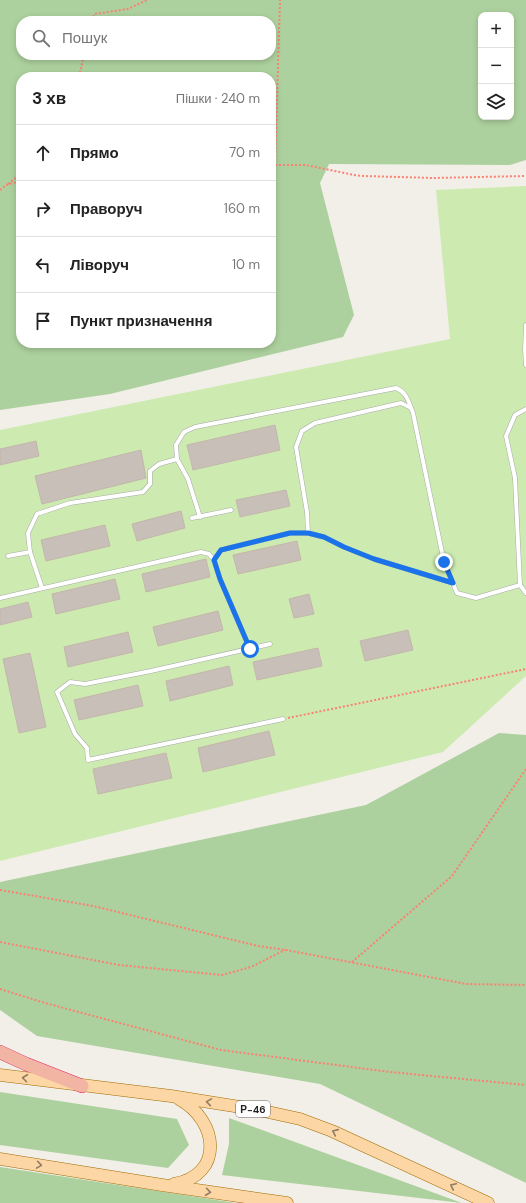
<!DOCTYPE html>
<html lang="uk">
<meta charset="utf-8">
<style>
:root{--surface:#fff;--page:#f2f2f2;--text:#222;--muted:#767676;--line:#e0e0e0}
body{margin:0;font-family:"DM Sans",sans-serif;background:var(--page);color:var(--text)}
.controls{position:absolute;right:12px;top:12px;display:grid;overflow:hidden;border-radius:8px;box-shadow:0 2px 6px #0003}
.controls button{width:36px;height:36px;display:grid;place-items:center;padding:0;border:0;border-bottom:1px solid var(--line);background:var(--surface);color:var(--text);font:20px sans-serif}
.stop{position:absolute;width:12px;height:12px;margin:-9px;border:3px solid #1a73e8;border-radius:50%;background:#fff}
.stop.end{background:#1a73e8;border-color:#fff;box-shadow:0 1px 4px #0008}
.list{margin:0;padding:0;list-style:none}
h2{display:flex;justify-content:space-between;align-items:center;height:52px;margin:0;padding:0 16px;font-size:17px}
h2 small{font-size:13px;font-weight:400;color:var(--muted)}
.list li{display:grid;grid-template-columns:26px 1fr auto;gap:12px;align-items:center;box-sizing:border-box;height:56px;padding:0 16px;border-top:1px solid var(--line)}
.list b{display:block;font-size:15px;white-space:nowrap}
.list em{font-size:13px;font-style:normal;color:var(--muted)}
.icon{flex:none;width:22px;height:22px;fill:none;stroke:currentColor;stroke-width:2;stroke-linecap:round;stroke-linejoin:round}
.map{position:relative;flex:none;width:526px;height:1203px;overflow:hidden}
.search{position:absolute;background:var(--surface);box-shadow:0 2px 6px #0003;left:16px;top:16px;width:260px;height:44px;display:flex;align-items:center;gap:10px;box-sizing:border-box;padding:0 14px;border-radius:16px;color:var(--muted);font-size:15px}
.panel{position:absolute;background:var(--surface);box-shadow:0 2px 6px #0003;left:16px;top:72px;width:260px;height:276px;border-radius:16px}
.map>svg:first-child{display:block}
.grass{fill:#cdebb0}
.forest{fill:#add19e;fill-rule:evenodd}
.building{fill:#c7bfb8;stroke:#c4b6ab}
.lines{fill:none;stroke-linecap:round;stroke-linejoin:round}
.service-casing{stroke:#a9a9a9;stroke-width:5}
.primary-casing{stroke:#a06b00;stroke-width:13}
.trunk-casing{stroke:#dc2a67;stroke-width:14}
.path{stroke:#fa8072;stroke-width:2;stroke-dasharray:2 2;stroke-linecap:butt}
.service{stroke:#fff;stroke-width:4}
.primary{stroke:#fcd6a4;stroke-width:12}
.trunk{stroke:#f2b4a3;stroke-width:13}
.oneway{stroke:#8f7c63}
.route{stroke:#1a73e8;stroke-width:5}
.labels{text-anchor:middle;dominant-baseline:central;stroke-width:3;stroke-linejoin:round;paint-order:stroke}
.shield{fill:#fff;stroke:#646464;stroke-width:1}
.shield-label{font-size:10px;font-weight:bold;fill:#222}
</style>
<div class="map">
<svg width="526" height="1203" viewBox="0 0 526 1203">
<rect width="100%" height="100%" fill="#f2efe9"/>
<polygon class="grass" points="526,186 526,676 443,752 0,861 0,430 450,339 436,190"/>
<g class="forest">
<path d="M0 0H526V160L510 165 329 164 320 183 354 315 343 337 110 394 0 410ZM481 15H511V117H481ZM21 21H271V55H21ZM21 77H271V343H21Z"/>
<polygon points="499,733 526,735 526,1183 320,1084 37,1036 0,1010 0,882 366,805"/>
<polygon points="0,1092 177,1119 189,1145 168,1168 0,1145"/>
<polygon points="229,1118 462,1203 222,1175 229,1144"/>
<polygon points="0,1167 236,1203 0,1203"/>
</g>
<g class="building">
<polygon points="275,425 280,450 193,470 187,445"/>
<polygon points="36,441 39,456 0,465 0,449"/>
<polygon points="141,450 146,478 42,504 35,476"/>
<polygon points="286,490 290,506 240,517 236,500"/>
<polygon points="181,511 185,528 137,541 132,524"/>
<polygon points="105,525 110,546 46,561 41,540"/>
<polygon points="297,541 301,560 238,574 233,555"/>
<polygon points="206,559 210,577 146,592 142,574"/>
<polygon points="115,579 120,599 56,614 52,594"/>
<polygon points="309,594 314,614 294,618 289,599"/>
<polygon points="28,602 32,617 0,625 0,609"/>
<polygon points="218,611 223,630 158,646 153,627"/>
<polygon points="408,630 413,650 365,661 360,641"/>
<polygon points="128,632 133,652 68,667 64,647"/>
<polygon points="318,648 322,666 257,680 253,662"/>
<polygon points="30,653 46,727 19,733 3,659"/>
<polygon points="229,666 233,685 170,701 166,681"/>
<polygon points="138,685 143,706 79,720 74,700"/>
<polygon points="269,731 275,755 203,772 198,748"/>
<polygon points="166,753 172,778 98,794 93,769"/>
</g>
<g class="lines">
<g class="service-casing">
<g id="service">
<polyline points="526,325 525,350 526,365"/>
<path d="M200 517 188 479 177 459 176 445 184 432 195 427 396 388C407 392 409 403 413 413L444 562 457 593 476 598 520 585 526 593"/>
<polyline points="192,518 231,510"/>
<polyline points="308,533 307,512 296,447 302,431 315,423 401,403 411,408"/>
<polyline points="8,556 30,552"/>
<polyline points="214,560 221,550 290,533 308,533 324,537 344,547 374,559 453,583"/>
<polyline points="520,585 515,478 506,436 515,415 526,409"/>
<polyline points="42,588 30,552 28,533 37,514 70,503 143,492 150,484 150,471 159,464 177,459"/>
<polyline points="0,598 201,552 209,554 214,560 220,579 250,649"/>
<polyline points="270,644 151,671 85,684 70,682 57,692 75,734 87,748 88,760 283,719"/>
</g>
</g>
<g class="primary-casing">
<g id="primary">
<polyline points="0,1075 171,1096 259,1110 300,1119 332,1131 488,1203"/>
<polyline points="0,1159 162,1185 287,1203"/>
<path d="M174 1184C224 1175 219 1121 179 1099"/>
</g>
</g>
<g class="trunk-casing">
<polyline id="trunk" points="0,1052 26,1064 82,1086"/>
</g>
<g class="path">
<polyline points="93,21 94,14 128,9 147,0"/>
<polyline points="79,77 84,55"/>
<polyline points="271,165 306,165 354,175 363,176 434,178 526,176"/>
<polyline points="275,165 280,0"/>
<polyline points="8,184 21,174"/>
<polyline points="0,190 6,185 21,181"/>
<polyline points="288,718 526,669"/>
<polyline points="0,890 93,906 258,946 286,950 466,984 526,985"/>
<polyline points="0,942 119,965 222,975 251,967 285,950"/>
<polyline points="352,962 452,876 526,769"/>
<polyline points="0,989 45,1003 221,1050 390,1072 526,1085"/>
</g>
<use href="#service" class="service"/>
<use href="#primary" class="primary"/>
<use href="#trunk" class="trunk"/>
</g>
<defs><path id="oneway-chevron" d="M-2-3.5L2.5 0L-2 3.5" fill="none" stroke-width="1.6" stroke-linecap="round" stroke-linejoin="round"/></defs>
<g class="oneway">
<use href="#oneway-chevron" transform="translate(25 1078) rotate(-173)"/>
<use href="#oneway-chevron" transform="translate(209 1102) rotate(-171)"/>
<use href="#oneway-chevron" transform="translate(335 1132) rotate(-156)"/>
<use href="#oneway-chevron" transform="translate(39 1165) rotate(9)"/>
<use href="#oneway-chevron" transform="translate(453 1186) rotate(-155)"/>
<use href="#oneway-chevron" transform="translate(208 1192) rotate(8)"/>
</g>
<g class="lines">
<polyline class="route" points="250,649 220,579 214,560 221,550 290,533 308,533 324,537 344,547 374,559 453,583 444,562"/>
</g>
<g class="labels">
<rect class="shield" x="236" y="1101" width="34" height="16" rx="3"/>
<g class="shield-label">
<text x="253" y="1109">Р-46</text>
</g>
</g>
</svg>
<div class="controls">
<button>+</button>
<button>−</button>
<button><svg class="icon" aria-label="layers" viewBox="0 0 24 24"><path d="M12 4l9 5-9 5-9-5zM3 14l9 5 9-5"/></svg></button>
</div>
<div class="stop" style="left:250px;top:649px"></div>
<div class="stop end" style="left:444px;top:562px"></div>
<div class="search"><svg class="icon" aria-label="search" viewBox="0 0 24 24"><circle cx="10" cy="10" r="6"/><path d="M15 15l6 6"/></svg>Пошук</div>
<section class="panel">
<h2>3 хв<small>Пішки · 240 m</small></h2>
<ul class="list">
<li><svg class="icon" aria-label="ahead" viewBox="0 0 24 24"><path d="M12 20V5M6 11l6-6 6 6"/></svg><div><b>Прямо</b></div><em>70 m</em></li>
<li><svg class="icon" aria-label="right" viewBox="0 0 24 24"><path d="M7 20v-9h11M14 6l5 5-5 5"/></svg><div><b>Праворуч</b></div><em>160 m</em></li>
<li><svg class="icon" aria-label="left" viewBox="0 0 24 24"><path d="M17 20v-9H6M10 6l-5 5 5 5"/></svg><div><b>Ліворуч</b></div><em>10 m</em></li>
<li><svg class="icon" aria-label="arrive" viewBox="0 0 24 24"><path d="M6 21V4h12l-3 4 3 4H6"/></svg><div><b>Пункт призначення</b></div></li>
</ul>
</section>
</div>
